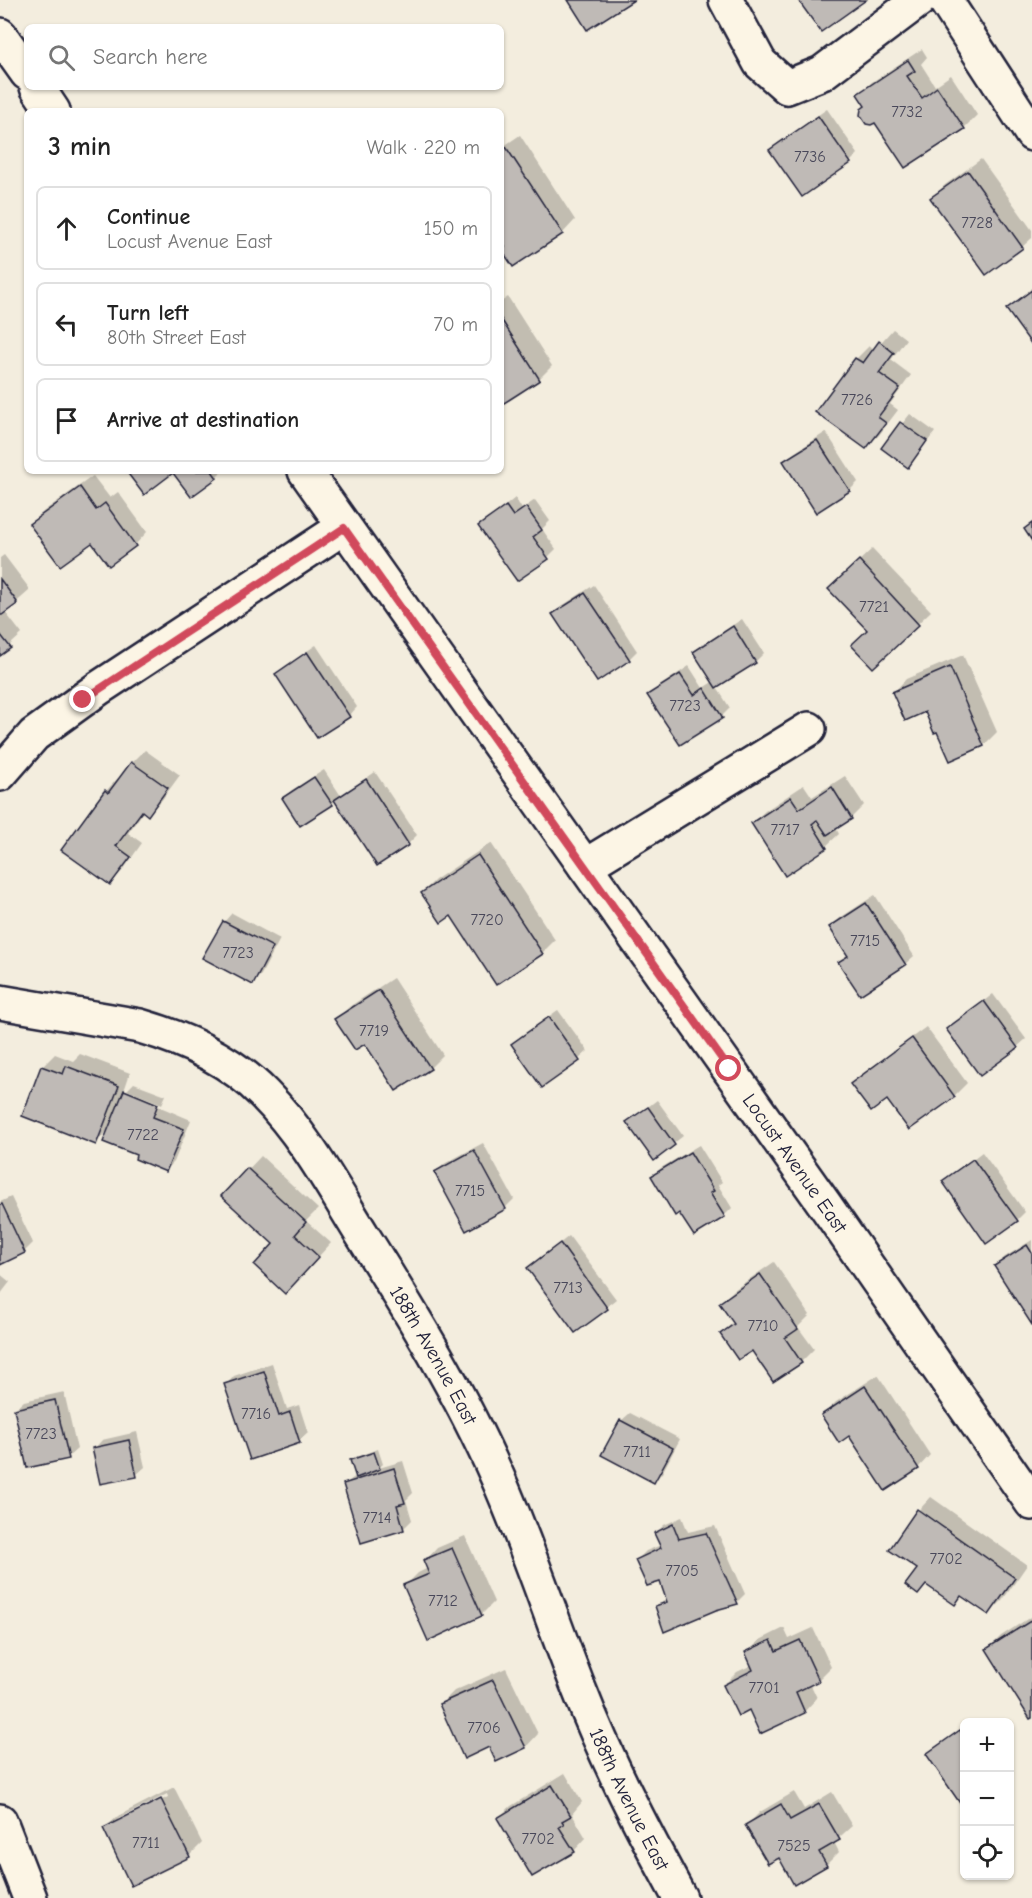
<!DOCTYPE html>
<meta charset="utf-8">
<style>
:root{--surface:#fff;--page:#f2f2f2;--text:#222;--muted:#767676;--line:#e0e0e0}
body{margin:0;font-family:"Comic Neue",sans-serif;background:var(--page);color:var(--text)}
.controls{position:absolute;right:18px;bottom:18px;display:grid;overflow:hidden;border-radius:9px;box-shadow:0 2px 4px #0004}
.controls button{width:54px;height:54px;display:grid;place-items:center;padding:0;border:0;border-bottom:2px solid var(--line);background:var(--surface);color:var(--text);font:30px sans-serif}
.stop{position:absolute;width:18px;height:18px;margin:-14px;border:4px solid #d1495b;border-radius:50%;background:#fff}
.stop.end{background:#d1495b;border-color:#fff;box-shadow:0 2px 6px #0008}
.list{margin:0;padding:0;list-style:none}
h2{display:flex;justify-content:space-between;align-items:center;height:78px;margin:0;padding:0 24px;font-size:26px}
h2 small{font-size:20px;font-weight:400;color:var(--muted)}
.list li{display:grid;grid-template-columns:39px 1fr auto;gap:18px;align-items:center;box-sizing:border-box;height:84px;margin:0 12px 12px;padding:0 12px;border:2px solid var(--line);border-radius:9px}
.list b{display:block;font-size:22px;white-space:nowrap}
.list p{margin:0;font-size:20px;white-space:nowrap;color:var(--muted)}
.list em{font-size:20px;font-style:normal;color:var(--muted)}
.icon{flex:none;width:33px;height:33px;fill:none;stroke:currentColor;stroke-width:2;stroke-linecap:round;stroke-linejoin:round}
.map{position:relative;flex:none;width:1032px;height:1898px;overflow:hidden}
.search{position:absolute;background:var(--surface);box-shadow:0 2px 4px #0004;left:24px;top:24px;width:480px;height:66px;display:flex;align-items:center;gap:15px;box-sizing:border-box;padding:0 21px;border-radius:9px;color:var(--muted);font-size:22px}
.panel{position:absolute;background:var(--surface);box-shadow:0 2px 4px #0004;left:24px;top:108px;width:480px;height:366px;border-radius:9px}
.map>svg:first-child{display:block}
.shadow{fill:#0003;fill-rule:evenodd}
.building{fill:#bfbab6;stroke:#22223b;stroke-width:1.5}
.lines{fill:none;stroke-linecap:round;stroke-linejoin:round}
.minor-casing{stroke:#22223b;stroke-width:38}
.minor{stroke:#fcf5e5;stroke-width:33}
.route{stroke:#d1495b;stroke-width:8}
.labels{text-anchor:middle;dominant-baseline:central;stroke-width:5;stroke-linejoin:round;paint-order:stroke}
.number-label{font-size:16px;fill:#49485a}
.street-label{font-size:20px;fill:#22223b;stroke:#fcf5e5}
</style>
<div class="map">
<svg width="1032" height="1898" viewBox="0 0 1032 1898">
<rect width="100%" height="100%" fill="#f3edde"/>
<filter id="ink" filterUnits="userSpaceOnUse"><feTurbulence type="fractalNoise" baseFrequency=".0167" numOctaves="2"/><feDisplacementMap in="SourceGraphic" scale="12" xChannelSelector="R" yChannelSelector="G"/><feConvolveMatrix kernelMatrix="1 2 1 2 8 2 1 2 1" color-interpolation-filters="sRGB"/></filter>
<g filter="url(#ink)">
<g class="shadow">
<polygon points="922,49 927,57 921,64 935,86 951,75 977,115 964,128 875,120 859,95 872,82"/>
<polygon points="827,109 858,154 850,162 771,150 779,142"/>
<polygon points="520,135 575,220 563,233 513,265 506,245 501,237 501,148"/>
<polygon points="981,159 1032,230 1032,238 1022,247 986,273 932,198 945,185"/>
<polygon points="1032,288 1032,342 1008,309"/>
<polygon points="508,297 552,366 539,379 501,403 501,302"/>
<polygon points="893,329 906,339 891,360 911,375 890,404 898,410 879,435 866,447 817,411 856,359 869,346 875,349"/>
<polygon points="910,414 935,432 908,466 883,448"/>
<polygon points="826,432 858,482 850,490 785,461 794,453"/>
<polygon points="174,471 222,471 216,477"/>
<polygon points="93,476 110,498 118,492 147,532 135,545 92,541 31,524 44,511"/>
<polygon points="515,498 522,509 535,500 550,521 542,529 556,549 548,557 480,526"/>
<polygon points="872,549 931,611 873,666 869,630 843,576"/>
<polygon points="4,555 29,588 29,591 5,612 22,634 0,654 0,558"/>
<polygon points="594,585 637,651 629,659 554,615 562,606"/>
<polygon points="742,619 764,653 755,662 716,686 730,708 722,716 649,696 658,687 689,666 703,688 714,681 695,652 704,644"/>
<polygon points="316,645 357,707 349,716 277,674 285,666"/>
<polygon points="963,655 997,732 984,745 951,759 938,730 926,710 894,692 906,679"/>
<polygon points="145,750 180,775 161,801 148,814 144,811 128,833 142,843 123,870 110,883 106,791 118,778 120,779 132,763"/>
<polygon points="324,770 341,796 375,772 417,835 408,844 377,864 335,800 332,804 284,798 292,790"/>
<polygon points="845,776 864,805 851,818 836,828 839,834 826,846 785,874 752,823 765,811 804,785 812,797"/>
<polygon points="491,843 555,940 542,953 451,914 422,893 435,880"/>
<polygon points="875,895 914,956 905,964 861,993 840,962 849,954 831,927 840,918"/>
<polygon points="232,913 280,939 261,975 252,983 224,922"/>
<polygon points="393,978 443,1055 430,1068 366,1041 336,1020 349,1007"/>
<polygon points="993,994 1026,1039 1017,1047 948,1029"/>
<polygon points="558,1010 588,1051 579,1059 542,1086 513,1044 521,1036"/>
<polygon points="926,1027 967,1083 954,1096 910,1128 888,1098 852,1084 865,1072"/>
<polygon points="55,1054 73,1061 80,1054 130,1073 123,1094 134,1083 166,1095 162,1104 127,1090 127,1093 191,1120 174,1162 166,1170 138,1154 110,1128 96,1143 42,1067"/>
<polygon points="657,1100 683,1136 654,1159 628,1122"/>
<polygon points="483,1143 514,1199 505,1208 436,1173 444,1164"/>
<polygon points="699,1145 722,1182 718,1185 732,1208 724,1216 679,1211 653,1177 661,1168"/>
<polygon points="982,1152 1025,1212 1017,1220 944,1181"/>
<polygon points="261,1156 318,1209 306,1221 331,1243 298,1279 275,1244 223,1196"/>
<polygon points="11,1197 33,1243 24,1252 0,1263 0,1202"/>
<polygon points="569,1236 616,1299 576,1331 529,1268"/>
<polygon points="1032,1240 1032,1322 996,1266 1005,1257"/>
<polygon points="774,1262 810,1315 798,1327 814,1349 801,1362 752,1349 722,1334 734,1321 721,1303 734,1290"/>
<polygon points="0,1274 10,1282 0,1295"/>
<polygon points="272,1363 287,1409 299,1405 308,1433 299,1441 226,1385 234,1376"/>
<polygon points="878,1375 930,1455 918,1468 850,1434 823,1415 836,1402"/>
<polygon points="64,1392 77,1449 68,1457 15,1409 24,1401"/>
<polygon points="630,1413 680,1439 662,1473 654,1481 621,1421"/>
<polygon points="137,1432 145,1467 136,1475 94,1449 102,1440"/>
<polygon points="378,1449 383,1464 379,1468 403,1461 413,1493 406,1500 412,1520 403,1529 345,1484 357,1475 352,1461 356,1457"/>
<polygon points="931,1497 1027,1565 1002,1601 989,1613 962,1595 954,1603 927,1584 918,1593 919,1510"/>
<polygon points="682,1517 688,1532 715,1526 745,1594 737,1602 657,1607 667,1598 660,1580 637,1560 646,1551 661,1545 656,1533 664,1525"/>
<polygon points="465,1536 494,1602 481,1615 405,1586 418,1573 428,1568 425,1561 437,1548"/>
<polygon points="1032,1616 1032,1716 988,1649 1001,1636"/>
<polygon points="784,1628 789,1639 813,1628 831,1667 819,1679 810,1683 817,1698 805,1711 761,1732 750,1708 724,1685 737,1672 752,1665 747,1653 760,1640"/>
<polygon points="506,1668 538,1734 526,1747 497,1760 490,1745 441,1704 454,1691"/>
<polygon points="964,1726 964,1807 928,1755"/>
<polygon points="565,1773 582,1802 572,1814 586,1838 574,1851 498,1818 511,1806"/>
<path d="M174 1787 202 1843 189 1856 105 1828 118 1816ZM167 1794 168 1797 118 1822V1819Z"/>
<polygon points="794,1792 804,1809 832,1792 852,1826 834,1842 839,1852 826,1865 779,1856 747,1825 760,1812"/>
</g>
<g class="building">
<polygon points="568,0 634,0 587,30"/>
<polygon points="798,0 866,0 821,32"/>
<polygon points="908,60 915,71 907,76 922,98 937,87 965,129 905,168 875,123 871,125 866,124 860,115 861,109 865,106 857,94"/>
<polygon points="818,116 851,163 802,197 769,150"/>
<polygon points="506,147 563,234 513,267 501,249 505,246 501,240 501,151"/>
<polygon points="968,171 1023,248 986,275 930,198"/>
<polygon points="1032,290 1032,345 1006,309"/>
<polygon points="501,319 540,380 501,405"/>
<polygon points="879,341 894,353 879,373 900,388 878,417 886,423 866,449 815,412 855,358 863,363"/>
<polygon points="900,422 927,441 908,468 881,448"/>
<polygon points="817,440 850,491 816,513 783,461"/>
<polygon points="126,471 212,471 217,478 191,497 173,473 144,495"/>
<polygon points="80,487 96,510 105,503 136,546 109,566 92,543 60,566 29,524"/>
<polygon points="506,506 513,516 526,507 542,530 533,537 549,559 517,581 478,526"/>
<polygon points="1032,523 1032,541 1024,529"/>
<polygon points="859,560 919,625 873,668 851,645 867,630 828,589"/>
<polygon points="0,579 17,602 16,603 17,604 2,615 0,615"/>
<polygon points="585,593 630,660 597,682 552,614"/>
<polygon points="733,626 756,663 716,688 693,652"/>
<polygon points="0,634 11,648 0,656"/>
<polygon points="307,652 350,717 317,738 275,674"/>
<polygon points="950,667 984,746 950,761 937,732 934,733 925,712 905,721 892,692"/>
<polygon points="680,674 694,695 704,688 723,718 680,745 647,695"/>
<polygon points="131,762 168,788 148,816 142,811 116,846 131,857 110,885 61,850 105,790 108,793"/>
<polygon points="314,777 333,805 300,826 282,798"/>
<polygon points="366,779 409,845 377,866 334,800"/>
<polygon points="832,787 852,819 827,835 817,820 812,824 827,848 785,876 751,823 791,797 799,809"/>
<polygon points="478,855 543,954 496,985 451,916 441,923 421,893"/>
<polygon points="866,903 906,965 860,995 838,962 848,956 829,927"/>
<polygon points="223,921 273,947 253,985 202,958"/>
<polygon points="379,990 431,1069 396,1091 365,1044 355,1050 334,1019"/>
<polygon points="984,1001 1018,1048 980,1076 946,1029"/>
<polygon points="549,1017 580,1061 542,1088 511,1044"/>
<polygon points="912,1038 955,1097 909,1130 887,1100 871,1112 850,1084"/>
<polygon points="41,1066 63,1074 66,1066 119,1086 96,1145 22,1116"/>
<polygon points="124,1090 158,1104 153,1117 184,1129 166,1172 135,1159 136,1155 103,1142"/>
<polygon points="648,1107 675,1145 654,1161 626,1122"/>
<polygon points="474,1150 506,1209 466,1231 434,1172"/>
<polygon points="690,1152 714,1191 710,1193 725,1217 694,1236 679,1213 675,1216 651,1176"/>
<polygon points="973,1159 1018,1221 986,1244 942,1181"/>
<polygon points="247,1168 306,1222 295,1235 319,1257 285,1294 254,1265 273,1244 221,1196"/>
<polygon points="2,1204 25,1253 0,1265 0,1205"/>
<polygon points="560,1243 608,1309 575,1333 527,1268"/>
<polygon points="1027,1245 1032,1253 1032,1325 994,1266"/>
<polygon points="760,1274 798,1329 785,1338 802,1363 773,1382 752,1351 738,1360 720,1334 734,1324 719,1303"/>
<polygon points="264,1371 279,1416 290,1412 300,1443 250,1460 224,1384"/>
<polygon points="865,1386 919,1469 885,1491 849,1436 839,1443 821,1415"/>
<polygon points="55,1400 69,1459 27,1468 14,1409"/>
<polygon points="620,1420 673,1448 654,1483 601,1455"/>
<polygon points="129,1440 137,1477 100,1484 92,1448"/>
<polygon points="374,1452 380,1469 356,1478 350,1460"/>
<polygon points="394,1468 405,1503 397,1505 404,1530 361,1543 343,1484"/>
<polygon points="917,1509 1015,1578 989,1615 961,1596 955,1605 926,1585 918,1595 905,1585 917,1569 889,1550"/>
<polygon points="673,1524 679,1539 706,1533 738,1604 716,1610 664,1632 655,1606 667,1602 660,1582 647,1586 635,1560 661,1548 654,1533"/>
<polygon points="452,1548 482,1616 428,1641 403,1585 429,1574 423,1560"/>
<polygon points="1032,1620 1032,1718 1030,1719 986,1649"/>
<polygon points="771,1640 776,1651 800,1640 819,1681 796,1692 805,1713 760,1734 749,1710 738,1716 723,1685 753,1670 745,1652"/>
<polygon points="493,1680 526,1748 496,1762 489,1747 464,1759 439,1704"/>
<polygon points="960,1730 964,1737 964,1809 926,1754"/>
<polygon points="552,1785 571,1816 562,1821 564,1824 559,1827 575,1852 532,1877 497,1818"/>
<polygon points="161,1799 190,1857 131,1886 103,1828"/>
<polygon points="781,1804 790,1820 819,1804 840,1840 819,1852 827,1866 794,1885 779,1858 768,1864 745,1825"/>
</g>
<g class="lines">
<g class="minor-casing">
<g id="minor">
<polyline points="726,0 760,63 787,87 822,73 919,0"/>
<polyline points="945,0 1032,134"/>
<polyline points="0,35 27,73"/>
<polyline points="37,87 53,111"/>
<path id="s1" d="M305 471 825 1205 1032 1503"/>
<polyline points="0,774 34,735 99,688 344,527"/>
<polyline points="585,866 809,729"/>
<path id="s2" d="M0 1002 140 1026C185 1039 231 1060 264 1094 305 1135 333 1188 363 1236 412 1314 460 1392 497 1476 528 1546 551 1618 579 1689 607 1761 643 1830 680 1898"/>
<polyline points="0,1821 30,1898"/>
</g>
</g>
<use href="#minor" class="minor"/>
</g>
</g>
<g class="lines" filter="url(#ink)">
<polyline class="route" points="83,700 344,528 729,1069"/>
</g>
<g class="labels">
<g class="number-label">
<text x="907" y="112">7732</text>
<text x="810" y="157">7736</text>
<text x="977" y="223">7728</text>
<text x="857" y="400">7726</text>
<text x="874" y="607">7721</text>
<text x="685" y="706">7723</text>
<text x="785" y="830">7717</text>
<text x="487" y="920">7720</text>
<text x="865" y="941">7715</text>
<text x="238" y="953">7723</text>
<text x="374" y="1031">7719</text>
<text x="143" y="1135">7722</text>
<text x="470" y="1191">7715</text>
<text x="568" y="1288">7713</text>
<text x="763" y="1326">7710</text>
<text x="256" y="1414">7716</text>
<text x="41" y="1434">7723</text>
<text x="637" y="1452">7711</text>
<text x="377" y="1518">7714</text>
<text x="946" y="1559">7702</text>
<text x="682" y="1571">7705</text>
<text x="443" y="1601">7712</text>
<text x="764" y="1688">7701</text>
<text x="484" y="1728">7706</text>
<text x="538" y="1839">7702</text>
<text x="146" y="1843">7711</text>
<text x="794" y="1846">7525</text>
</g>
<g class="street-label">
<text stroke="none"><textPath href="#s1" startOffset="848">Locust Avenue East</textPath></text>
<text stroke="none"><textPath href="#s2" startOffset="597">188th Avenue East</textPath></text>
<text stroke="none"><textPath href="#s2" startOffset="1083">188th Avenue East</textPath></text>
</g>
</g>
</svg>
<div class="controls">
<button>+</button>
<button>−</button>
<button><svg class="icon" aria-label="locate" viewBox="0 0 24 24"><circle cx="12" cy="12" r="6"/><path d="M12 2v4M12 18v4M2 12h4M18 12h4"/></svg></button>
</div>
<div class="stop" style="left:729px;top:1069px"></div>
<div class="stop end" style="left:83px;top:700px"></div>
<div class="search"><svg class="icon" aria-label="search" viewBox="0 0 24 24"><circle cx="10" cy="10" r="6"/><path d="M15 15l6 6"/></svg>Search here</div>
<section class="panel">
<h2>3 min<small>Walk · 220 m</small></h2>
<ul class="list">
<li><svg class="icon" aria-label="ahead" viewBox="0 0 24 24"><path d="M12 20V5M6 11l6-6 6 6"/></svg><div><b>Continue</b><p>Locust Avenue East</p></div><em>150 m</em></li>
<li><svg class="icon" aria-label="left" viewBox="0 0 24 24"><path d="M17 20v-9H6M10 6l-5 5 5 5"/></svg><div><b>Turn left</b><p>80th Street East</p></div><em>70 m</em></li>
<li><svg class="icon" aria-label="arrive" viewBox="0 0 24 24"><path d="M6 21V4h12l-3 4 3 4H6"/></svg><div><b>Arrive at destination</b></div></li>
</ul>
</section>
</div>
